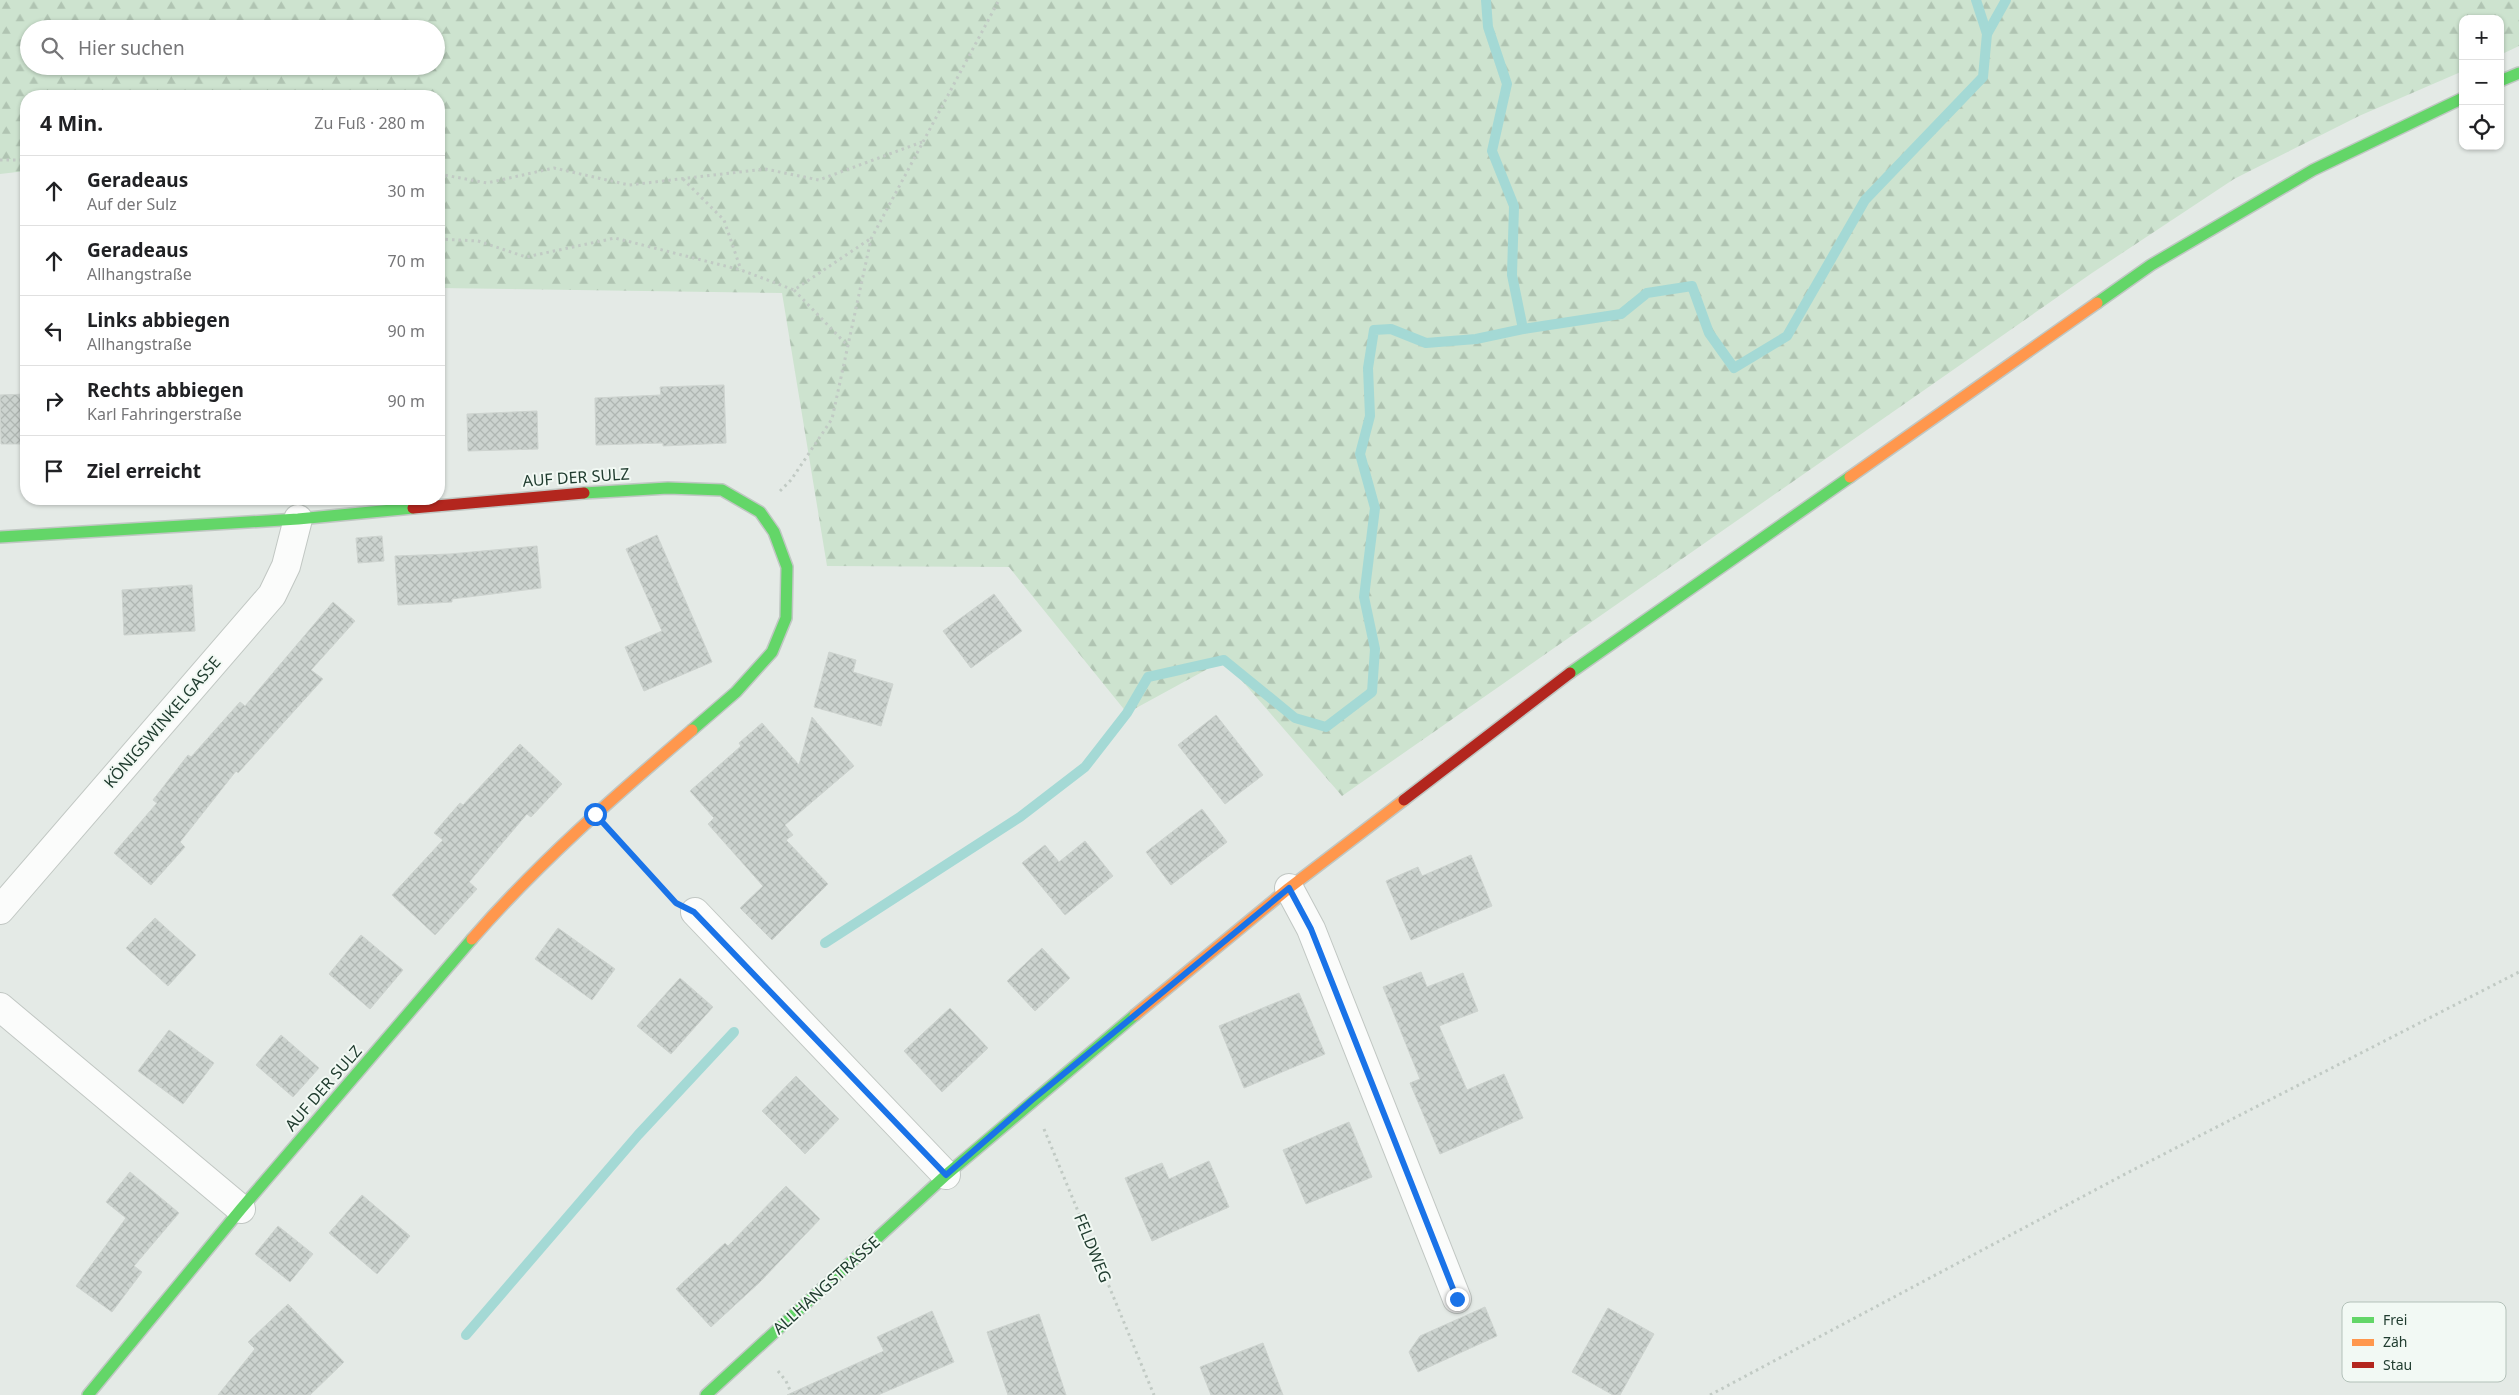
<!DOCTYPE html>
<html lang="de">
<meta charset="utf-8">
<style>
:root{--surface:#fff;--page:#f6f6f6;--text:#202124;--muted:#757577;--line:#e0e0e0}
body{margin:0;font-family:"Noto Sans",sans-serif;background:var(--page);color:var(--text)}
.controls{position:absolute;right:15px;top:15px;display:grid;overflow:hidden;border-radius:10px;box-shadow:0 1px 4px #0004}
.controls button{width:45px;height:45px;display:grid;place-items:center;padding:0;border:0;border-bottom:1px solid var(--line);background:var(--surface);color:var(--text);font:25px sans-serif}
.stop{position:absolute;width:15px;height:15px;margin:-11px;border:4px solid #1a73e8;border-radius:50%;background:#fff}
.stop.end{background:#1a73e8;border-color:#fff;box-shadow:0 1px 5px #0008}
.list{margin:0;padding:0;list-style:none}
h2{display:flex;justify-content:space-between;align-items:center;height:65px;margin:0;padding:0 20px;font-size:21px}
h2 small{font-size:16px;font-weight:400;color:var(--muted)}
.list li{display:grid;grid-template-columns:32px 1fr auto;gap:15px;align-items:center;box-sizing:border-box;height:70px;padding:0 20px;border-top:1px solid var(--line)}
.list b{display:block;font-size:19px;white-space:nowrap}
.list p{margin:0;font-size:16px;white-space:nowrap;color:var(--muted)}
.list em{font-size:16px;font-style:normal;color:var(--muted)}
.icon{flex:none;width:28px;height:28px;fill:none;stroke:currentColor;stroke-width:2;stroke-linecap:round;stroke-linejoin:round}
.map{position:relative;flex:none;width:2519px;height:1395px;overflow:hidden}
.search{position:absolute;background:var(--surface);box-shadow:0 1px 4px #0004;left:20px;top:20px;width:425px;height:55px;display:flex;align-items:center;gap:12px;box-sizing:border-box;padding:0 18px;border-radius:28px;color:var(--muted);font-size:19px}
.panel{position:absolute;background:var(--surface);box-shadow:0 1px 4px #0004;left:20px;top:90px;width:425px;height:415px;border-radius:20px}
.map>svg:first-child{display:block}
.forest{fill:url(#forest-firs);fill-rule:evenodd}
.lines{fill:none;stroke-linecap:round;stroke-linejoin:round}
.stream{stroke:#a4d9d5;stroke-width:10}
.building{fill:url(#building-cross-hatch);stroke:#cdd3cf}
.street-casing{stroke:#c1c7c3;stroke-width:30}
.fast-casing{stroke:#c0c7c3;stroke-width:14}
.slow-casing{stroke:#c0c7c3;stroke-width:14}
.jam-casing{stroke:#c0c7c3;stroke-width:14}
.path{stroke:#c1cac4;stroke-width:3;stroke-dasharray:2.5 4;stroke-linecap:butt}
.street{stroke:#fbfcfb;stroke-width:28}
.fast{stroke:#63d668;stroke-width:11}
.slow{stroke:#ff974d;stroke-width:11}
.jam{stroke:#b3261e;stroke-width:11}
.route{stroke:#1a73e8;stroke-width:6}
.labels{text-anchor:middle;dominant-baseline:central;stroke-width:4;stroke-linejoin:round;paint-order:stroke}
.street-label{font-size:16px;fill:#213d30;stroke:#f2f9f4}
.key{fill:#f2f9f4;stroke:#b3c1b9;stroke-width:1}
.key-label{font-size:14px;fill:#213d30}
</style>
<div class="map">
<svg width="2519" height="1395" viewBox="0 0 2519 1395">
<defs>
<pattern id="forest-firs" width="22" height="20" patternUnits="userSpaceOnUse" patternTransform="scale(1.25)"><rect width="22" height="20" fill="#cde3cf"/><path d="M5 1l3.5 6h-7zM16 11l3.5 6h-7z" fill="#b0c4b2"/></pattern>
<pattern id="building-cross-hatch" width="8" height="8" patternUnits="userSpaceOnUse" patternTransform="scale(1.25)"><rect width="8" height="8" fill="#ccd3cf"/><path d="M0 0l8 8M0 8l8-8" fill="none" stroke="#afb6b2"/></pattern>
</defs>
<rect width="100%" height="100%" fill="#e4eae6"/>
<path class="forest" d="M0 0H2519V46L2500 55V19H2463V71L2359 116 2234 179 2092 273 1342 796 1224 660 1127 713 1009 567 827 566 782 293 439 288V96H26V171L0 174ZM29 29H436V66H29Z"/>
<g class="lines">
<g class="stream">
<polyline points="1486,0 1488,27 1507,84 1492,151 1514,206 1512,275 1523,329"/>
<polyline points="1987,34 2006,0"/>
<polyline points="825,943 1020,817 1085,767 1127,713 1148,677 1224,660 1295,718 1326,727 1372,692 1375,649 1364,597 1375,508 1360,454 1370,416 1368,368 1374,330 1391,329 1426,343 1476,339 1523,329 1621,314 1647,293 1692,286 1709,333 1734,368 1787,336 1865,200 1983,77 1987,34 1976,0"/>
<polyline points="466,1335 638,1135 734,1032"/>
</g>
</g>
<g class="building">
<polygon points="724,385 726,443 663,446 663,443 596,445 595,398 661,395 660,387"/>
<polygon points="26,394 26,444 1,444 0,395"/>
<polygon points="537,411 538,449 468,451 467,414"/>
<polygon points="657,535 712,662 644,691 625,647 662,631 626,549"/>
<polygon points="382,536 384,561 358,563 356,538"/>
<polygon points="537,546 541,588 452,599 452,602 398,605 395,556 450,554"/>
<polygon points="192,585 195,631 124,635 122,590"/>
<polygon points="994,594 1022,631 971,668 943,631"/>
<polygon points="333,602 355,621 311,670 323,679 238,773 236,771 180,842 185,847 151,885 114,853 157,803 153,800 188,755 191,757 240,702 245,706"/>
<polygon points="829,652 856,660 853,672 893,684 881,726 814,707"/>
<polygon points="1216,715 1263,775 1225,804 1178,745"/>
<polygon points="812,717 854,766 785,825 793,835 786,840 828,884 772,940 740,908 763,886 708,824 714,818 690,791 741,746 739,743 762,723 799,765"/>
<polygon points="520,744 562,784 531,817 527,814 469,882 477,889 435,935 392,895 443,840 434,833 460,803 463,805"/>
<polygon points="1202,809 1227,842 1171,885 1146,852"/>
<polygon points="1085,841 1113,876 1065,915 1022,863 1045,845 1059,862"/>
<polygon points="1471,855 1492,906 1411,940 1386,881 1418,867 1422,876"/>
<polygon points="155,918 196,955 168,986 126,948"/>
<polygon points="558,928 615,969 592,1000 535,959"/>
<polygon points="361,935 403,970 370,1009 329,974"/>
<polygon points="1042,948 1070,978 1035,1011 1007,981"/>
<polygon points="1421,972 1427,987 1463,973 1478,1011 1439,1026 1467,1090 1504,1074 1523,1118 1440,1154 1410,1083 1420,1079 1383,987"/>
<polygon points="680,978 713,1007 671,1054 637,1026"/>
<polygon points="1299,993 1325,1054 1244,1088 1219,1026"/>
<polygon points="950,1008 988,1048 942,1092 904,1051"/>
<polygon points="169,1030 214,1063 183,1104 138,1071"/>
<polygon points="281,1035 319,1068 293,1097 256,1065"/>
<polygon points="796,1076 839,1119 805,1154 762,1111"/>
<polygon points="1349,1122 1372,1177 1306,1204 1283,1150"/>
<polygon points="1209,1161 1229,1207 1152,1241 1125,1178 1162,1163 1169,1179"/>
<polygon points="130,1172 179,1213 134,1266 142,1272 112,1312 76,1286 126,1218 106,1202"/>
<polygon points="786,1186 820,1219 760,1282 711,1327 676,1289 725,1243 728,1246"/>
<polygon points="362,1195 410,1236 377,1274 329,1233"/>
<polygon points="278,1226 313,1254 290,1282 255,1254"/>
<polygon points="288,1304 344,1362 310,1395 218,1395 255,1349 248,1342"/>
<polygon points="1485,1307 1497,1336 1418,1372 1409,1352 1420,1336"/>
<polygon points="1608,1308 1654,1334 1620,1395 1613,1395 1572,1372"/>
<polygon points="932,1311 954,1362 878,1395 787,1395 884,1351 877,1337"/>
<polygon points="1039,1314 1066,1395 1008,1395 987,1332"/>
<polygon points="1263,1343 1283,1395 1211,1395 1200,1367"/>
</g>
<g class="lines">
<g class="street-casing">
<g id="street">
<polyline points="1289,888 1311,929 1457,1299"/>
<polyline points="0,910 272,595 286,566 298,519"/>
<polyline points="695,912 946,1175"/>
<polyline points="0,1007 241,1209"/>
</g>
</g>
<g class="fast-casing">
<g id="fast">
<polyline points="2500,81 2519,73"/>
<polyline points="2097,303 2151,265 2313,170 2463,98"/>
<polyline points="584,493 668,488 722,490 760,512 774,532 787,567 786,618 772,652 736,692 692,730"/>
<polyline points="0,537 298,519 413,508"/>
<polyline points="1570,673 1850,477"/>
<polyline points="88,1395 241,1209 472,939"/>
<polyline points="706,1395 946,1175 1135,1015"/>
</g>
</g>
<g class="slow-casing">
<g id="slow">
<polyline points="1850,477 2097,303"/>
<path d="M472 939C539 862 615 796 692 730"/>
<polyline points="1135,1015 1289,888 1404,800"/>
</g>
</g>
<g class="jam-casing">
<g id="jam">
<polyline points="413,508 584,493"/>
<polyline points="1404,800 1570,673"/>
</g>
</g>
<g class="path">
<polyline points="0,160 26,160"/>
<polyline points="439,174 487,183 554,168 629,185 765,169 819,180 922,142"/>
<polyline points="683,179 724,220 741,270"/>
<polyline points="439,239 478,241 526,257 615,238 741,270 794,290 870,239"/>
<polyline points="794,290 848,346"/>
<polyline points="780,491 791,480 832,419 871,239 999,0"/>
<polyline points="616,837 669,895"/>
<polyline points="1044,1129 1154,1395"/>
<polyline points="778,1371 786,1381 792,1395"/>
<polyline points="1710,1395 2127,1173 2519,972"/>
</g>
<use href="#street" class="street"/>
<use href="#fast" class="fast"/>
<use href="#slow" class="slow"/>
<use href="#jam" class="jam"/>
</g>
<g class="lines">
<polyline class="route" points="595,814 676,903 694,912 946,1175 1032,1100 1289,888 1311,929 1457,1299"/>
</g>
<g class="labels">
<g class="street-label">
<text transform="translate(576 477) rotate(-4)">AUF DER SULZ</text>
<text transform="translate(162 722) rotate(-49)">KÖNIGSWINKELGASSE</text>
<text transform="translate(323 1088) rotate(-49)">AUF DER SULZ</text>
<text transform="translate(1093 1248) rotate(68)">FELDWEG</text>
<text transform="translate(826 1285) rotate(-42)">ALLHANGSTRASSE</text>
</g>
</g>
<rect x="2342" y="1302" width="164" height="80" rx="8" class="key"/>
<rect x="2352" y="1317" width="22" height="6" fill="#63d668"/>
<rect x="2352" y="1339" width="22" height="7" fill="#ff974d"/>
<rect x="2352" y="1362" width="22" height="6" fill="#b3261e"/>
<g class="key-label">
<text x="2383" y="1325">Frei</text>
<text x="2383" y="1347">Zäh</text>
<text x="2383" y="1370">Stau</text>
</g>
</svg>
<div class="controls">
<button>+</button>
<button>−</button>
<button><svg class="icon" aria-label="locate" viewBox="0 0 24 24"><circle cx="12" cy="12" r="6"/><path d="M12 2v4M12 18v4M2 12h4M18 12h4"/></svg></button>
</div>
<div class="stop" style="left:595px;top:814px"></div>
<div class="stop end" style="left:1457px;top:1299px"></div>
<div class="search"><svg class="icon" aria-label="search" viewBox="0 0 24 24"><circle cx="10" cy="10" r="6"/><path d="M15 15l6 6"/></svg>Hier suchen</div>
<section class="panel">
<h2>4 Min.<small>Zu Fuß · 280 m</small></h2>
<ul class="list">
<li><svg class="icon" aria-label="ahead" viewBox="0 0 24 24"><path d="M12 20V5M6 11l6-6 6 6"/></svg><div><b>Geradeaus</b><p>Auf der Sulz</p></div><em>30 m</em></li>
<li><svg class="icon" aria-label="ahead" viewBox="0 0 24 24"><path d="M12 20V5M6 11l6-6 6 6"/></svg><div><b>Geradeaus</b><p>Allhangstraße</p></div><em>70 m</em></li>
<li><svg class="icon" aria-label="left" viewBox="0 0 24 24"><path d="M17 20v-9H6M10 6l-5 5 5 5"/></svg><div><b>Links abbiegen</b><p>Allhangstraße</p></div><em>90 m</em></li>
<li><svg class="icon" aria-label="right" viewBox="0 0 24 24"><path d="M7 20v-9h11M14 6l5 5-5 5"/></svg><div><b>Rechts abbiegen</b><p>Karl Fahringerstraße</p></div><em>90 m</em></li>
<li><svg class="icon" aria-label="arrive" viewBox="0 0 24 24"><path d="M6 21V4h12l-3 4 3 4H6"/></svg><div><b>Ziel erreicht</b></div></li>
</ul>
</section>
</div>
